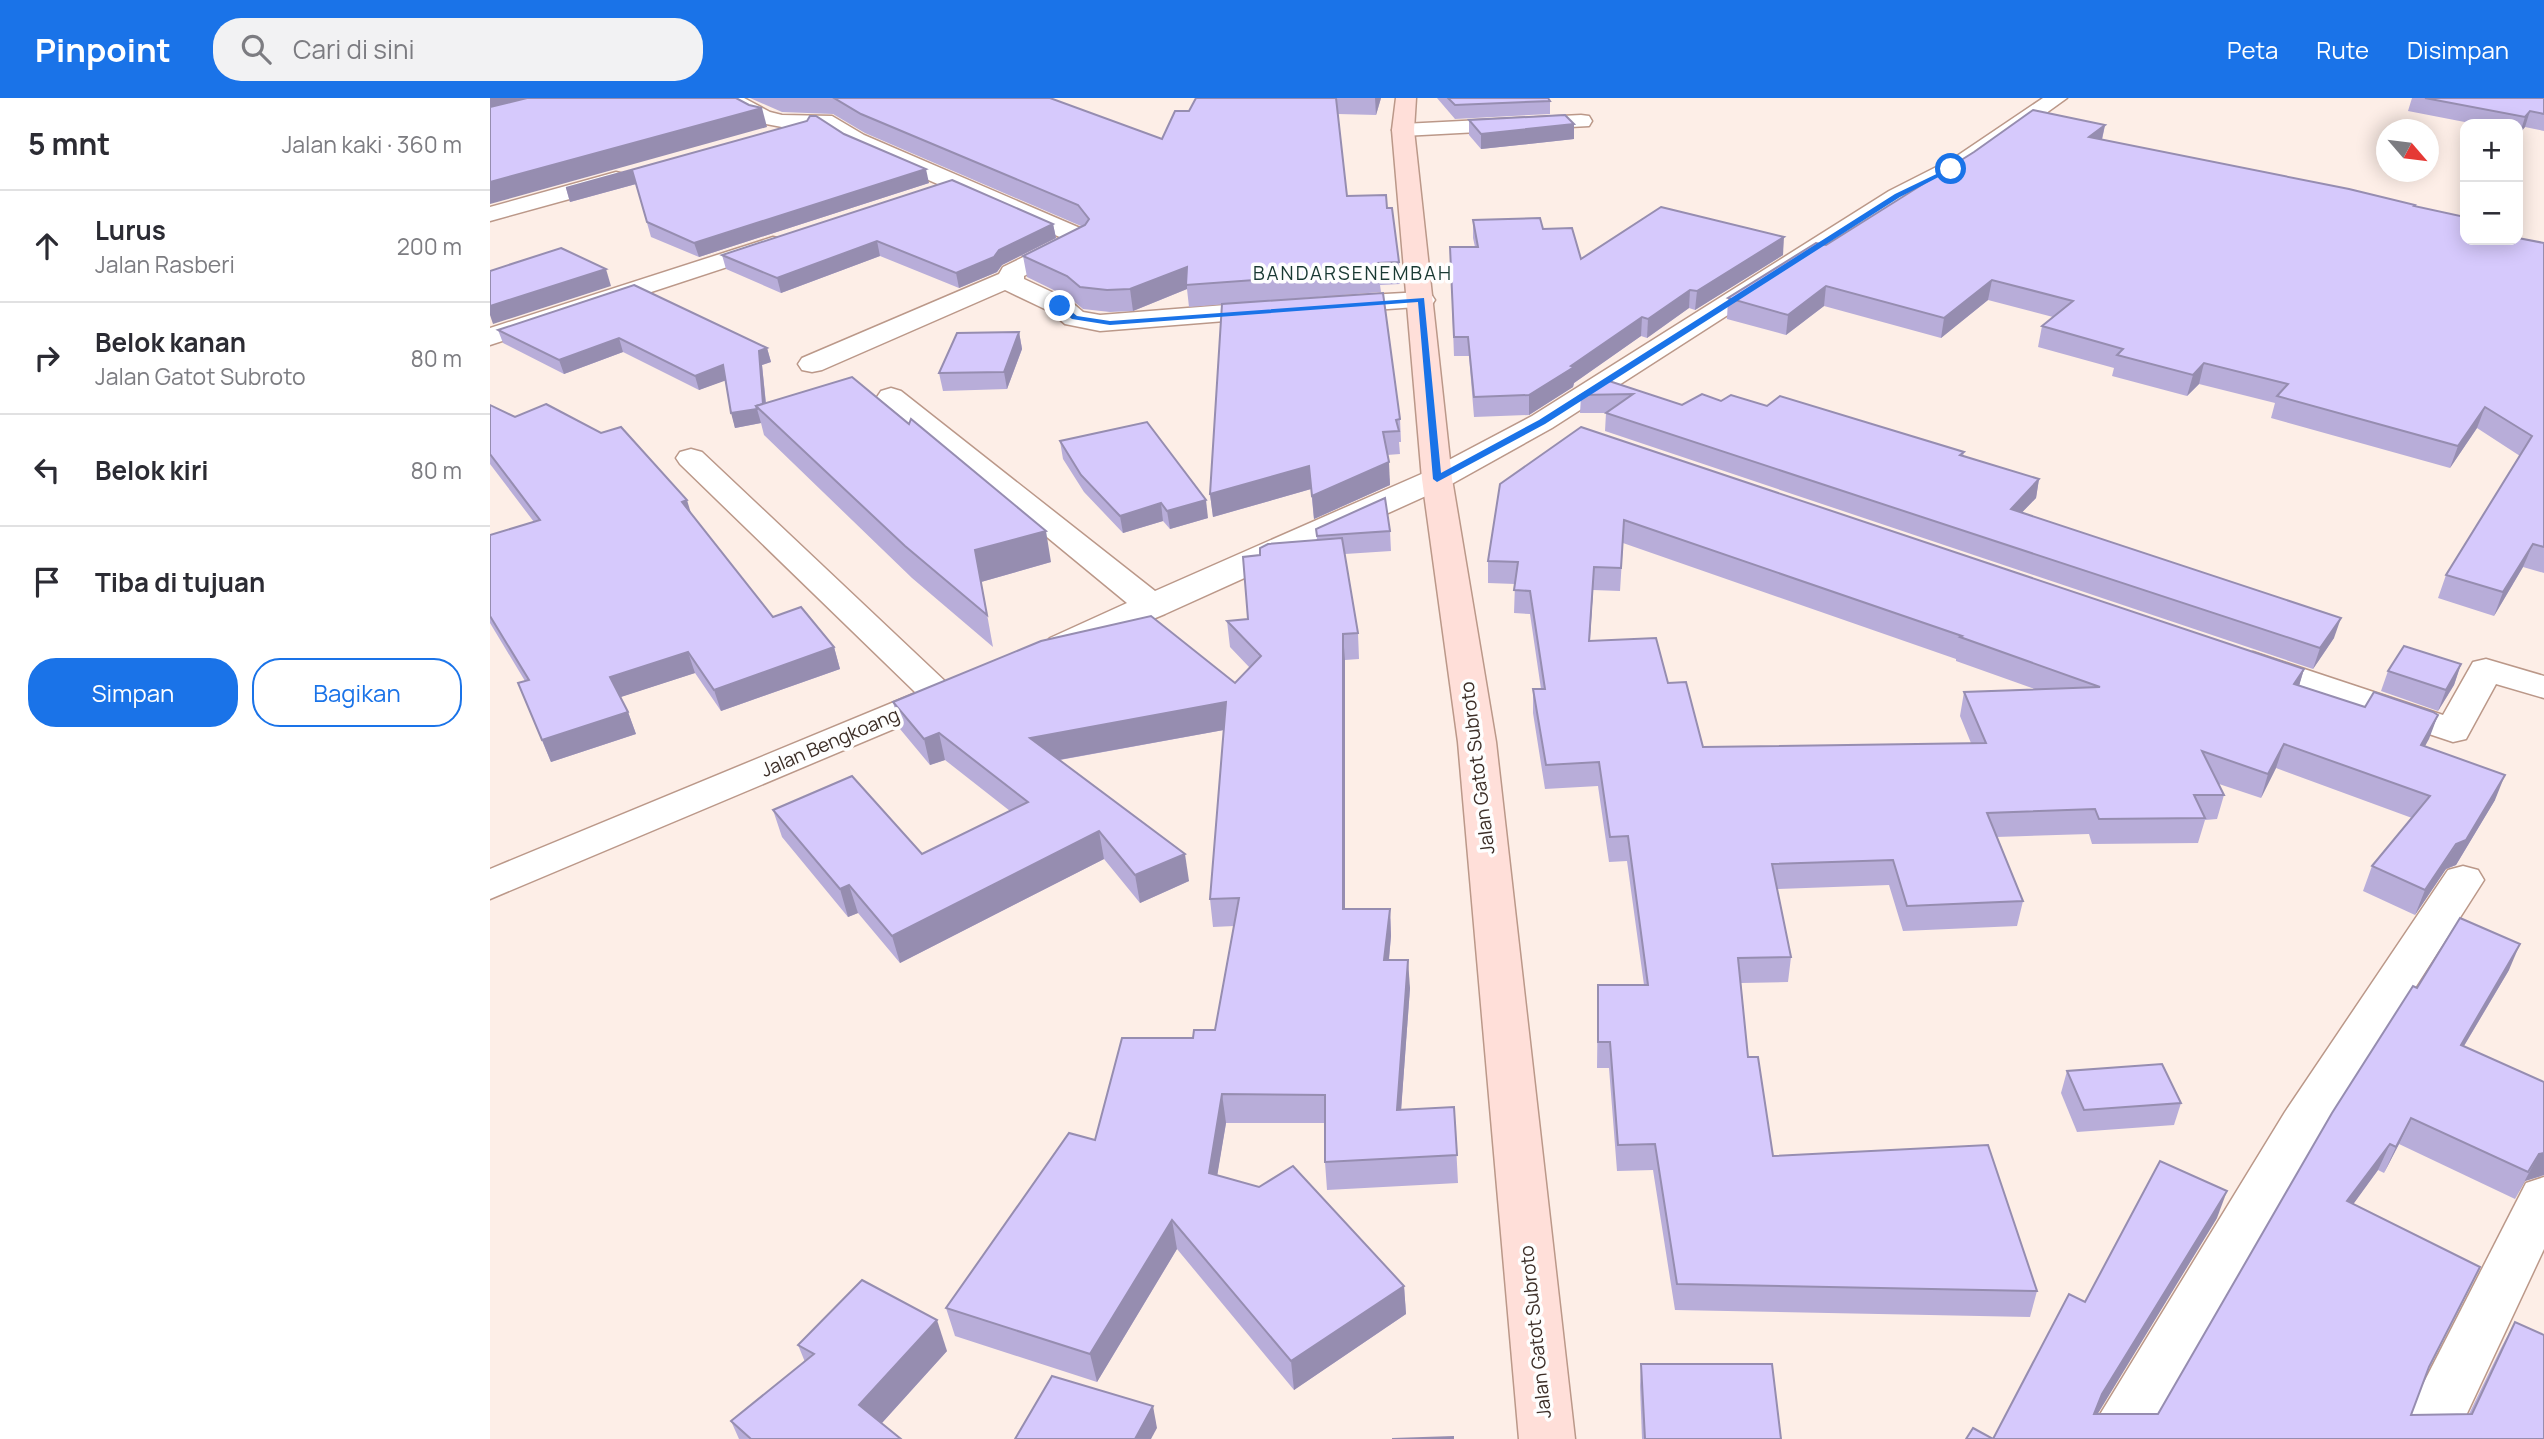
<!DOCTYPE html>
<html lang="id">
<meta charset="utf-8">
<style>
:root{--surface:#fff;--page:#f2f2f3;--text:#2b2b33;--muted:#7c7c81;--line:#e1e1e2;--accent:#1a73e8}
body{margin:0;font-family:Manrope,sans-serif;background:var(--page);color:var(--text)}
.controls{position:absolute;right:21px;top:21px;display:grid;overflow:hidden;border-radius:14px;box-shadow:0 4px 18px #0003}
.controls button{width:63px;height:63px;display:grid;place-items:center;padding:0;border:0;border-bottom:2px solid var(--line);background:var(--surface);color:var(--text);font:35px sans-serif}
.compass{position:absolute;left:1886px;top:21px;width:63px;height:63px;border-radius:50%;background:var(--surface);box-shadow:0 4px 18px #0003;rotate:118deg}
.stop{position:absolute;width:21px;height:21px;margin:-16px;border:5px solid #1a73e8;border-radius:50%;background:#fff}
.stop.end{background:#1a73e8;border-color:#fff;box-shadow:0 2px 7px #0008}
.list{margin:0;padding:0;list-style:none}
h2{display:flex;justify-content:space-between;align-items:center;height:91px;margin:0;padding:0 28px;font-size:30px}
h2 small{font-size:23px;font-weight:400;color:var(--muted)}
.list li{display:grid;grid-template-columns:46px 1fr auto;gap:21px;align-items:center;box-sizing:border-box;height:112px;padding:0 28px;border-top:2px solid var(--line)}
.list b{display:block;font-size:26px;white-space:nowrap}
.list p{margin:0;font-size:23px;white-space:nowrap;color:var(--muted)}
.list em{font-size:23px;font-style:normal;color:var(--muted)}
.actions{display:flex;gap:14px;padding:21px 28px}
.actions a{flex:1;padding:16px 0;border:2px solid var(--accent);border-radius:28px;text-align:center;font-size:24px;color:var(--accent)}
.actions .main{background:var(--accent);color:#fff}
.icon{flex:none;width:38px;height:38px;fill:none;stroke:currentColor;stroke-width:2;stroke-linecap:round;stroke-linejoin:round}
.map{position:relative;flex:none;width:2054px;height:1341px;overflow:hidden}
header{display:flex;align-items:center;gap:42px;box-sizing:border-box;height:98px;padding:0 35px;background:var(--accent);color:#fff}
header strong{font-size:33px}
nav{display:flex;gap:38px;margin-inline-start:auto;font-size:24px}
.search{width:490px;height:63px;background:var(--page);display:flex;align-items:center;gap:18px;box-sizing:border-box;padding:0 24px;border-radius:28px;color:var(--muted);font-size:26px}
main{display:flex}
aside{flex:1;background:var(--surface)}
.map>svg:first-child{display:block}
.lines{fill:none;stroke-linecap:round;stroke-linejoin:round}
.street-casing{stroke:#bb9889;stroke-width:3}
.secondary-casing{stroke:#bb9889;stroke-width:3}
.street{fill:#fff;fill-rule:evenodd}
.secondary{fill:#ffdfd9;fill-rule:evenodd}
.wall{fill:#b8add9;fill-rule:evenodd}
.shaded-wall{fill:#968db0}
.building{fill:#d6c9fc;stroke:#968db0;stroke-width:2;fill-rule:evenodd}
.route{fill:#1a73e8}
.labels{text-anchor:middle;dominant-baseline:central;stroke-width:7;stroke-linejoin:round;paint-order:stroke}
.far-quarter-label{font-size:19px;letter-spacing:2px;fill:#193933;stroke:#fefefe}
.street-label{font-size:19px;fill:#3c2e27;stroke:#fefefe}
</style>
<header>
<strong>Pinpoint</strong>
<div class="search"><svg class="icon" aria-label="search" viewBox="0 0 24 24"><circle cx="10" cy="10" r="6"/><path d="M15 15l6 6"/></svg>Cari di sini</div>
<nav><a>Peta</a><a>Rute</a><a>Disimpan</a></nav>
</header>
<main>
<aside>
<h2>5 mnt<small>Jalan kaki · 360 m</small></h2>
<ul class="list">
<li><svg class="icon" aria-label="ahead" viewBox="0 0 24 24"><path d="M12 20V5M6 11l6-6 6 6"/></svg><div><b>Lurus</b><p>Jalan Rasberi</p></div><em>200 m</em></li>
<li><svg class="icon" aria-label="right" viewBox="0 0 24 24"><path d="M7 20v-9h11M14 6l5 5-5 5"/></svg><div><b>Belok kanan</b><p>Jalan Gatot Subroto</p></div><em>80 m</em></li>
<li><svg class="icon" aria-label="left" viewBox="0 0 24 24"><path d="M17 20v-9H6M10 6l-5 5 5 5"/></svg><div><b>Belok kiri</b></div><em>80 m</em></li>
<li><svg class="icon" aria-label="arrive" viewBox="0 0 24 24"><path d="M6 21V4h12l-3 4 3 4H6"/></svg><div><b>Tiba di tujuan</b></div></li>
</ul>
<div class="actions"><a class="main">Simpan</a><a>Bagikan</a></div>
</aside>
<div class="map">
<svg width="2054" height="1341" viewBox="0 0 2054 1341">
<rect width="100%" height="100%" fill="#fdeee7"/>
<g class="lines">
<g class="street-casing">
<g id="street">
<polygon points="228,0 254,0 280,14 292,17 342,18 374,37 590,130 599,142 596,147 534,178 534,181 579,202 593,214 610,217 784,203 793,205 797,211 793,217 784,219 610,233 575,226 561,214 515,192 332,272 322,274 312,272 308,266 312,260 509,176 513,169 572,140 358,47 330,29 292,29 265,24 231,4"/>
<polygon points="1553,0 1577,0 1480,70 1415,103 1062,330 958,388 675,516 584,554 572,558 560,554 554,547 560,540 637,505 387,299 391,293 401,290 411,293 665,493 936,374 1042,318 1399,93 1464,60"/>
<polygon points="1091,17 1099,18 1102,23 1099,28 913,38 905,37 902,32 905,27 913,26"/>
<polygon points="126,74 134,76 137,81 134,86 0,123 0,109"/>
<polygon points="283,139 292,141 295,146 292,151 0,247 0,230"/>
<polygon points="932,194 941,196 945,202 941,208 841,215 832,213 828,207 832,201 841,199"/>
<polygon points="201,351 212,354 458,586 468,588 473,596 468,604 0,801 0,771 426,595 190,366 186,360 190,354"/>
<polygon points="1763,554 1953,617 1983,564 1996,561 2054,578 2054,600 2006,586 1976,641 1963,644 1750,573 1745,565 1750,557"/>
<polygon points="1973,768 1988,772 1994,782 1829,1040 1656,1341 1598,1341 1606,1323 1795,1014 1958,772"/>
<polygon points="2054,1079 2054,1151 1965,1341 1909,1341 1928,1296 2036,1085"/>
</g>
</g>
<g class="secondary-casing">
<polygon id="secondary" points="906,0 926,0 924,32 962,381 1006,644 1085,1341 1029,1341 968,644 932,381 902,32"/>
</g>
<use href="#street" class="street"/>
<use href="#secondary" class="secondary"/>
</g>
<g class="wall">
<polygon points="260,0 560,0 672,41 699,13 706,0 891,0 886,17 848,16 857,98 897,110 909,164 910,186 890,187 891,194 699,209 697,191 643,213 620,214 593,211 580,200 537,179 533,158 592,129 591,128 375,35 343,16 292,14"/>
<polygon points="947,0 1058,0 1060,3 1060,16 965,21"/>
<polygon points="1922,0 2054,0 2054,33 2035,29 2030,35 2028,35 2028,26 1985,26 1918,13"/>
<polygon points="979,22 1084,41 991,51 979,37"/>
<polygon points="1615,27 1612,42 1925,109 1975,142 2054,145 2054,475 2033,469 2004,518 1948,500 1956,477 2030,358 1987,330 1960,370 1781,320 1785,305 1709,286 1697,298 1622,278 1624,270 1548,249 1552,228 1563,219 1498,202 1451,240 1334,208 1296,237 1237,221 1238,200 1336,147"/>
<polygon points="354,36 439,85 209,159 161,139 146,86 80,104 76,90"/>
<polygon points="983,122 1053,131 1091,161 1293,157 1205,212 1199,210 1157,240 1151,238 1084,285 1083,289 1039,317 984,319 979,258 964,258 960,149 985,149 983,140"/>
<polygon points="563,126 566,140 512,167 507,174 469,190 390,158 291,195 236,171 232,157"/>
<polygon points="732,206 910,321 911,344 909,344 910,356 897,357 900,387 824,421 821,391 723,419 720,396"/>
<polygon points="8,232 277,250 281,264 272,267 276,305 561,464 491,484 503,549 422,480 274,337 271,325 245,330 235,282 209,292 133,254 74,276 13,245"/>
<polygon points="529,234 532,251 517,291 453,293 449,275"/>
<polygon points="1116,282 1192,307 1231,303 1277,308 1474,354 1473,358 1549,381 1546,400 1532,414 1844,540 1823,571 1115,333 1116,315 1090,315 1091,297"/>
<polygon points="0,307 201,416 283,519 344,549 350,571 231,613 205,575 130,599 138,614 146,636 61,664 28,585 35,583 0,525 0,437 44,424 0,366"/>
<polygon points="570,343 718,420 680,431 673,423 633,435 594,394 573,361"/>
<path d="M1010 386 1814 571 1809 587 1875 609 1948 617 1935 648 2005 702 1966 767 1956 771 1925 817 1873 793 1882 768 1922 720 1786 670 1771 700 1729 686 1734 697 1727 721 1715 722 1708 745 1602 746 1599 736 1506 739 1533 803 1527 828 1413 833 1399 787 1287 791 1301 859 1298 884 1251 885 1258 959 1283 1058 1547 1193 1540 1219 1185 1212 1163 1072 1127 1073 1119 970H1107L1108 887H1154L1137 763 1119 764 1108 688 1055 691 1043 615V591H1051L1040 516 1024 515 1025 486 998 485V463ZM1133 445 1466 561V563L1545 591 1474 594 1470 618 1481 645 1213 649 1178 585 1100 543 1103 492 1130 493Z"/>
<polygon points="826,431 900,433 901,453 855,456 868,535 869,561 855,562 855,811 900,811 901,838 899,862 920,890 911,1012 964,1009 968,1085 837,1092 835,1064 835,1025 736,1025 727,1077 914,1188 916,1216 804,1292 687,1151 607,1284 465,1238 456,1210 605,1042 703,940 725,932 744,828 723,829 720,801 734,632 570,662 699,783 650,805 614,761 410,865 368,815 358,819 292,739 283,712 432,756 520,713 455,662 440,667 410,631 403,604 745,585 760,570 740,549 737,523 758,521 770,457 827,442"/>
<polygon points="1971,566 1964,587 1948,613 1891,593 1898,573"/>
<polygon points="2019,872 1974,948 2054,1077 2035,1083 2025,1101 1909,1046 1894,1075 1888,1072 1863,1106 1939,1269 1921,1317 1979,1316 2011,1250 2025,1224 2054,1341 1503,1341 1595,1204 1727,1120 1607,1316 1668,1316 1927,890"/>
<polygon points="1577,973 1691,1005 1684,1027 1587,1034 1571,995"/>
<polygon points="308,1247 457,1253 392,1325 411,1341 249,1341 241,1323 315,1264"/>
<polygon points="1151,1266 1291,1341 1152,1341 1150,1288"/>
</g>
<g class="shaded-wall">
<polygon points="0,0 48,0 0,12"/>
<polygon points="885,0 891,0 886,17"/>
<polygon points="272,10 277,29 0,106 0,84"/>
<polygon points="2040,13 2035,29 2030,35 2035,19"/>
<polygon points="1084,26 1084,41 991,51 991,36"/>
<polygon points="1615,27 1611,45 1599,39"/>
<polygon points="436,71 439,85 209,159 204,145"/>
<polygon points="142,72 146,86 80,104 76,90"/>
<polygon points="563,126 566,140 512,167 507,174 469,190 466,175 509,152"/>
<polygon points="1294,139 1293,157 1205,212 1207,193"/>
<polygon points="387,143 390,158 291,195 287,180"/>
<polygon points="697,169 697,191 643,213 640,191"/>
<polygon points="116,171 121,188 3,226 0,217 0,208"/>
<polygon points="1502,182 1498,202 1451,240 1454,220"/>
<polygon points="1336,188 1334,208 1296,237 1298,217"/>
<polygon points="1200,192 1199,210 1157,240 1158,221"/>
<polygon points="1152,219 1151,238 1084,285 1083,289 1039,317 1039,297"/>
<polygon points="529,234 532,251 517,291 514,274"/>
<polygon points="129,240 133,254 74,276 69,262"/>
<polygon points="277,250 281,264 272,267 277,318 273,309 269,253"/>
<polygon points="1714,265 1709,286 1697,298 1703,277"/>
<polygon points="233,267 237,282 209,292 205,278"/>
<polygon points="1995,309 1987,330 1960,370 1968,348"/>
<polygon points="267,311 271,325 245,330 241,315"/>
<polygon points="899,364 900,387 824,421 822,398"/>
<polygon points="819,368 821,391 723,419 720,396"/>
<polygon points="1549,381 1546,400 1517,430 1521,411"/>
<polygon points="197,402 203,422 192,404"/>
<polygon points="716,402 718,420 680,431 677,413"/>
<polygon points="671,405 673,423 633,435 630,418"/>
<polygon points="556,433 561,464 491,484 503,549 485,452"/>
<polygon points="2043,446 2033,469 2004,518 2013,494"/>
<polygon points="1104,469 1103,492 1098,567 1099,543"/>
<polygon points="1851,520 1844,540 1823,571 1830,550"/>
<polygon points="853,536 855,562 855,838 853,811"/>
<polygon points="344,549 350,571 231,613 224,592"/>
<polygon points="198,554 205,575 128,600 120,579"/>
<polygon points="1971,566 1964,587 1948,613 1956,592"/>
<polygon points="1814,571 1807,595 1804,586"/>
<polygon points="736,604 739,631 546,666 540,640"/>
<polygon points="138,614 146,636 61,664 52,642"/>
<polygon points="1948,617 1939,641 1922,671 1931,647"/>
<polygon points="449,635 455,662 440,667 434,641"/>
<polygon points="1794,646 1786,670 1771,700 1778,676"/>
<polygon points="2015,677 2005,702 1966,767 1956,771 1925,817 1935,792"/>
<polygon points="609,733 614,761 410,865 402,838"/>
<polygon points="695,756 699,783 650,805 645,777"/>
<polygon points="359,787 368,815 358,819 350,791"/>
<polygon points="900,811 901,838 896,890 894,862"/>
<polygon points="2030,846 2019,872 1959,973 1971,947"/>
<polygon points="918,862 920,890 909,1041 907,1012"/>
<polygon points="732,996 736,1025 723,1103 719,1075"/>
<polygon points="1921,1020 1909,1046 1894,1075 1906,1049"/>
<polygon points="1900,1046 1888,1072 1846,1130 1857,1103"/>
<polygon points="2054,1055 2054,1077 2035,1083 2025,1101 2049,1056"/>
<polygon points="1737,1093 1727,1120 1604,1322 1604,1316 1612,1296"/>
<polygon points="682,1122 687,1151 607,1284 600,1256"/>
<polygon points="914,1188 916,1216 804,1292 801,1263"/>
<polygon points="447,1222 457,1253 381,1337 369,1307"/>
<polygon points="663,1308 667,1330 661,1341 645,1341"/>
</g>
<g class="building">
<polygon points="37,0 246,0 259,7 272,10 0,84 0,9"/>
<polygon points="344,0 560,0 672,41 685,13 699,13 706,0 846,0 857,98 896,97 897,110 902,110 909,164 888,165 890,173 696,187 697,169 640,191 617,192 590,189 577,178 533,158 595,127 599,121 588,107 371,16"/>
<polygon points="958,0 1058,0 1060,3 965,7"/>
<polygon points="1935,0 2054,0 2054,16 2040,13 2035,19"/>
<polygon points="1543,12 1615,27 1599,39 1859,91 1925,107 1924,108 1975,119 1975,142 2028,142 2028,140 2054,145 2054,449 2043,446 2013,494 1956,477 2042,338 1995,309 1968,348 1787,298 1798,286 1714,265 1703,277 1627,257 1633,251 1552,228 1583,203 1502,182 1454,220 1336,188 1298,217 1238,200 1326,145 1336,147 1484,54"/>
<polygon points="1075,17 1084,26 991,36 979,22"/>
<polygon points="320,18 326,18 354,36 436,71 204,145 157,124 142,72 76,90 317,23"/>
<polygon points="462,82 563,126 509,152 504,159 466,175 387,143 287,180 232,157"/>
<polygon points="1171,109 1294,139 1207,193 1200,192 1158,221 1152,219 1081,268 1084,269 1039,297 984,299 978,239 964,239 960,149 988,149 983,122 1050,120 1053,131 1082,130 1091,161"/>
<polygon points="71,150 116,171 0,208 0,173"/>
<polygon points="144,187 277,250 269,253 273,306 266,308 267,311 241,315 233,267 205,278 129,240 69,262 8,232"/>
<polygon points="893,195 910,321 906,322 909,333 893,334 899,364 822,398 819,368 720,396 732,206"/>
<polygon points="529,234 514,274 449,275 467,235"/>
<polygon points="362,279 419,326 421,321 556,433 485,452 497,517 415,448 266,308"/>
<polygon points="1116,282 1192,307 1212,296 1231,303 1241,297 1277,308 1290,298 1474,354 1470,357 1549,381 1521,411 1851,520 1830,550 1116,315 1143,296 1091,297"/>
<polygon points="56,306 111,335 131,329 197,402 192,404 283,519 311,509 344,549 224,592 198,554 120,579 138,614 52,642 28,585 39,582 0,518 0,437 50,422 0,356 0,307 25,319"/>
<polygon points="657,324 716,402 677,413 671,405 630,418 591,377 570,343"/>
<path d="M1091 329 1814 571 1804 586 1875 609 1884 594 1943 614 1948 617 1931 647 2015 677 1976 742 1966 746 1935 792 1882 768 1940 698 1794 646 1778 676 1712 653 1734 697H1704L1715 720 1609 721 1605 711 1497 715 1533 803 1417 808 1403 762 1282 766 1301 859 1248 860 1258 959H1268L1283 1058 1498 1047 1547 1193 1187 1186 1165 1046 1128 1047 1120 944H1108V887H1158L1138 738 1120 739 1109 664 1056 667 1043 591H1055L1040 493 1024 492 1028 464 998 463 1010 386ZM1134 422 1472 538 1470 539 1610 589 1474 594 1496 645 1213 649 1196 584 1178 585 1166 540 1099 543 1104 469 1131 470Z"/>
<polygon points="895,400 900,433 827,438 826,431"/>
<polygon points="852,440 868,535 853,536 853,811 900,811 894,862 918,862 907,1012 964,1009 967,1057 835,1064 835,997 732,996 719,1075 769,1089 803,1068 914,1188 801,1263 682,1122 600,1256 456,1210 579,1035 605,1042 632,940 703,940 704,932 725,932 749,800 720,801 736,604 540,640 695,756 645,777 609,733 402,838 359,787 350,791 283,712 362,678 432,756 538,704 449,635 434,641 403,604 551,543 661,518 745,585 771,558 737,523 758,521 753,459 770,457 770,450 778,446"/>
<polygon points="1914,548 1971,566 1956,592 1898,573"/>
<polygon points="1970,820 2030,846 1971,947 2054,984 2054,1055 2049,1056 2038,1074 1921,1020 1906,1049 1900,1046 1857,1103 1990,1169 1939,1269 1921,1317 1982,1316 2025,1224 2054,1237 2054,1341 1503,1341 1579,1196 1595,1204 1670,1063 1737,1093 1612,1296 1604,1316 1668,1316 1842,1015 1923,888 1927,890"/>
<polygon points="1672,966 1691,1005 1594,1012 1577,973"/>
<polygon points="372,1182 447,1222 369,1307 411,1341 261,1341 241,1323 324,1256 308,1247"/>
<polygon points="1151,1266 1282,1266 1291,1341 1155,1341"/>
<polygon points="562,1278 663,1308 645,1341 525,1341"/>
<polygon points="1483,1330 1503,1341 1476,1341"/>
<polygon points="963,1339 963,1341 902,1341"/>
</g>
<polygon class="route" points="1459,70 1464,71 1410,99 1055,326 947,384 943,381 928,204 620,227 582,221 566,208 572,206 587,218 620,223 934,200 951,375 1049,322 1405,96"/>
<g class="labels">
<g class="far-quarter-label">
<text x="863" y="175">BANDARSENEMBAH</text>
</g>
<g class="street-label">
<text transform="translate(340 644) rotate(-23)">Jalan Bengkoang</text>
<text transform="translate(987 670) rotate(-97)">Jalan Gatot Subroto</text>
<text transform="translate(1045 1234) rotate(-96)">Jalan Gatot Subroto</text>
</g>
</g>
</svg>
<div class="controls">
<button>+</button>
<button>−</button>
</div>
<svg class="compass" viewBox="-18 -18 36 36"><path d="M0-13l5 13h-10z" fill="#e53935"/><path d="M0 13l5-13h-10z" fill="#7c7c81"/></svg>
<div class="stop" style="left:1461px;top:71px"></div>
<div class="stop end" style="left:570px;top:208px"></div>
</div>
</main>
